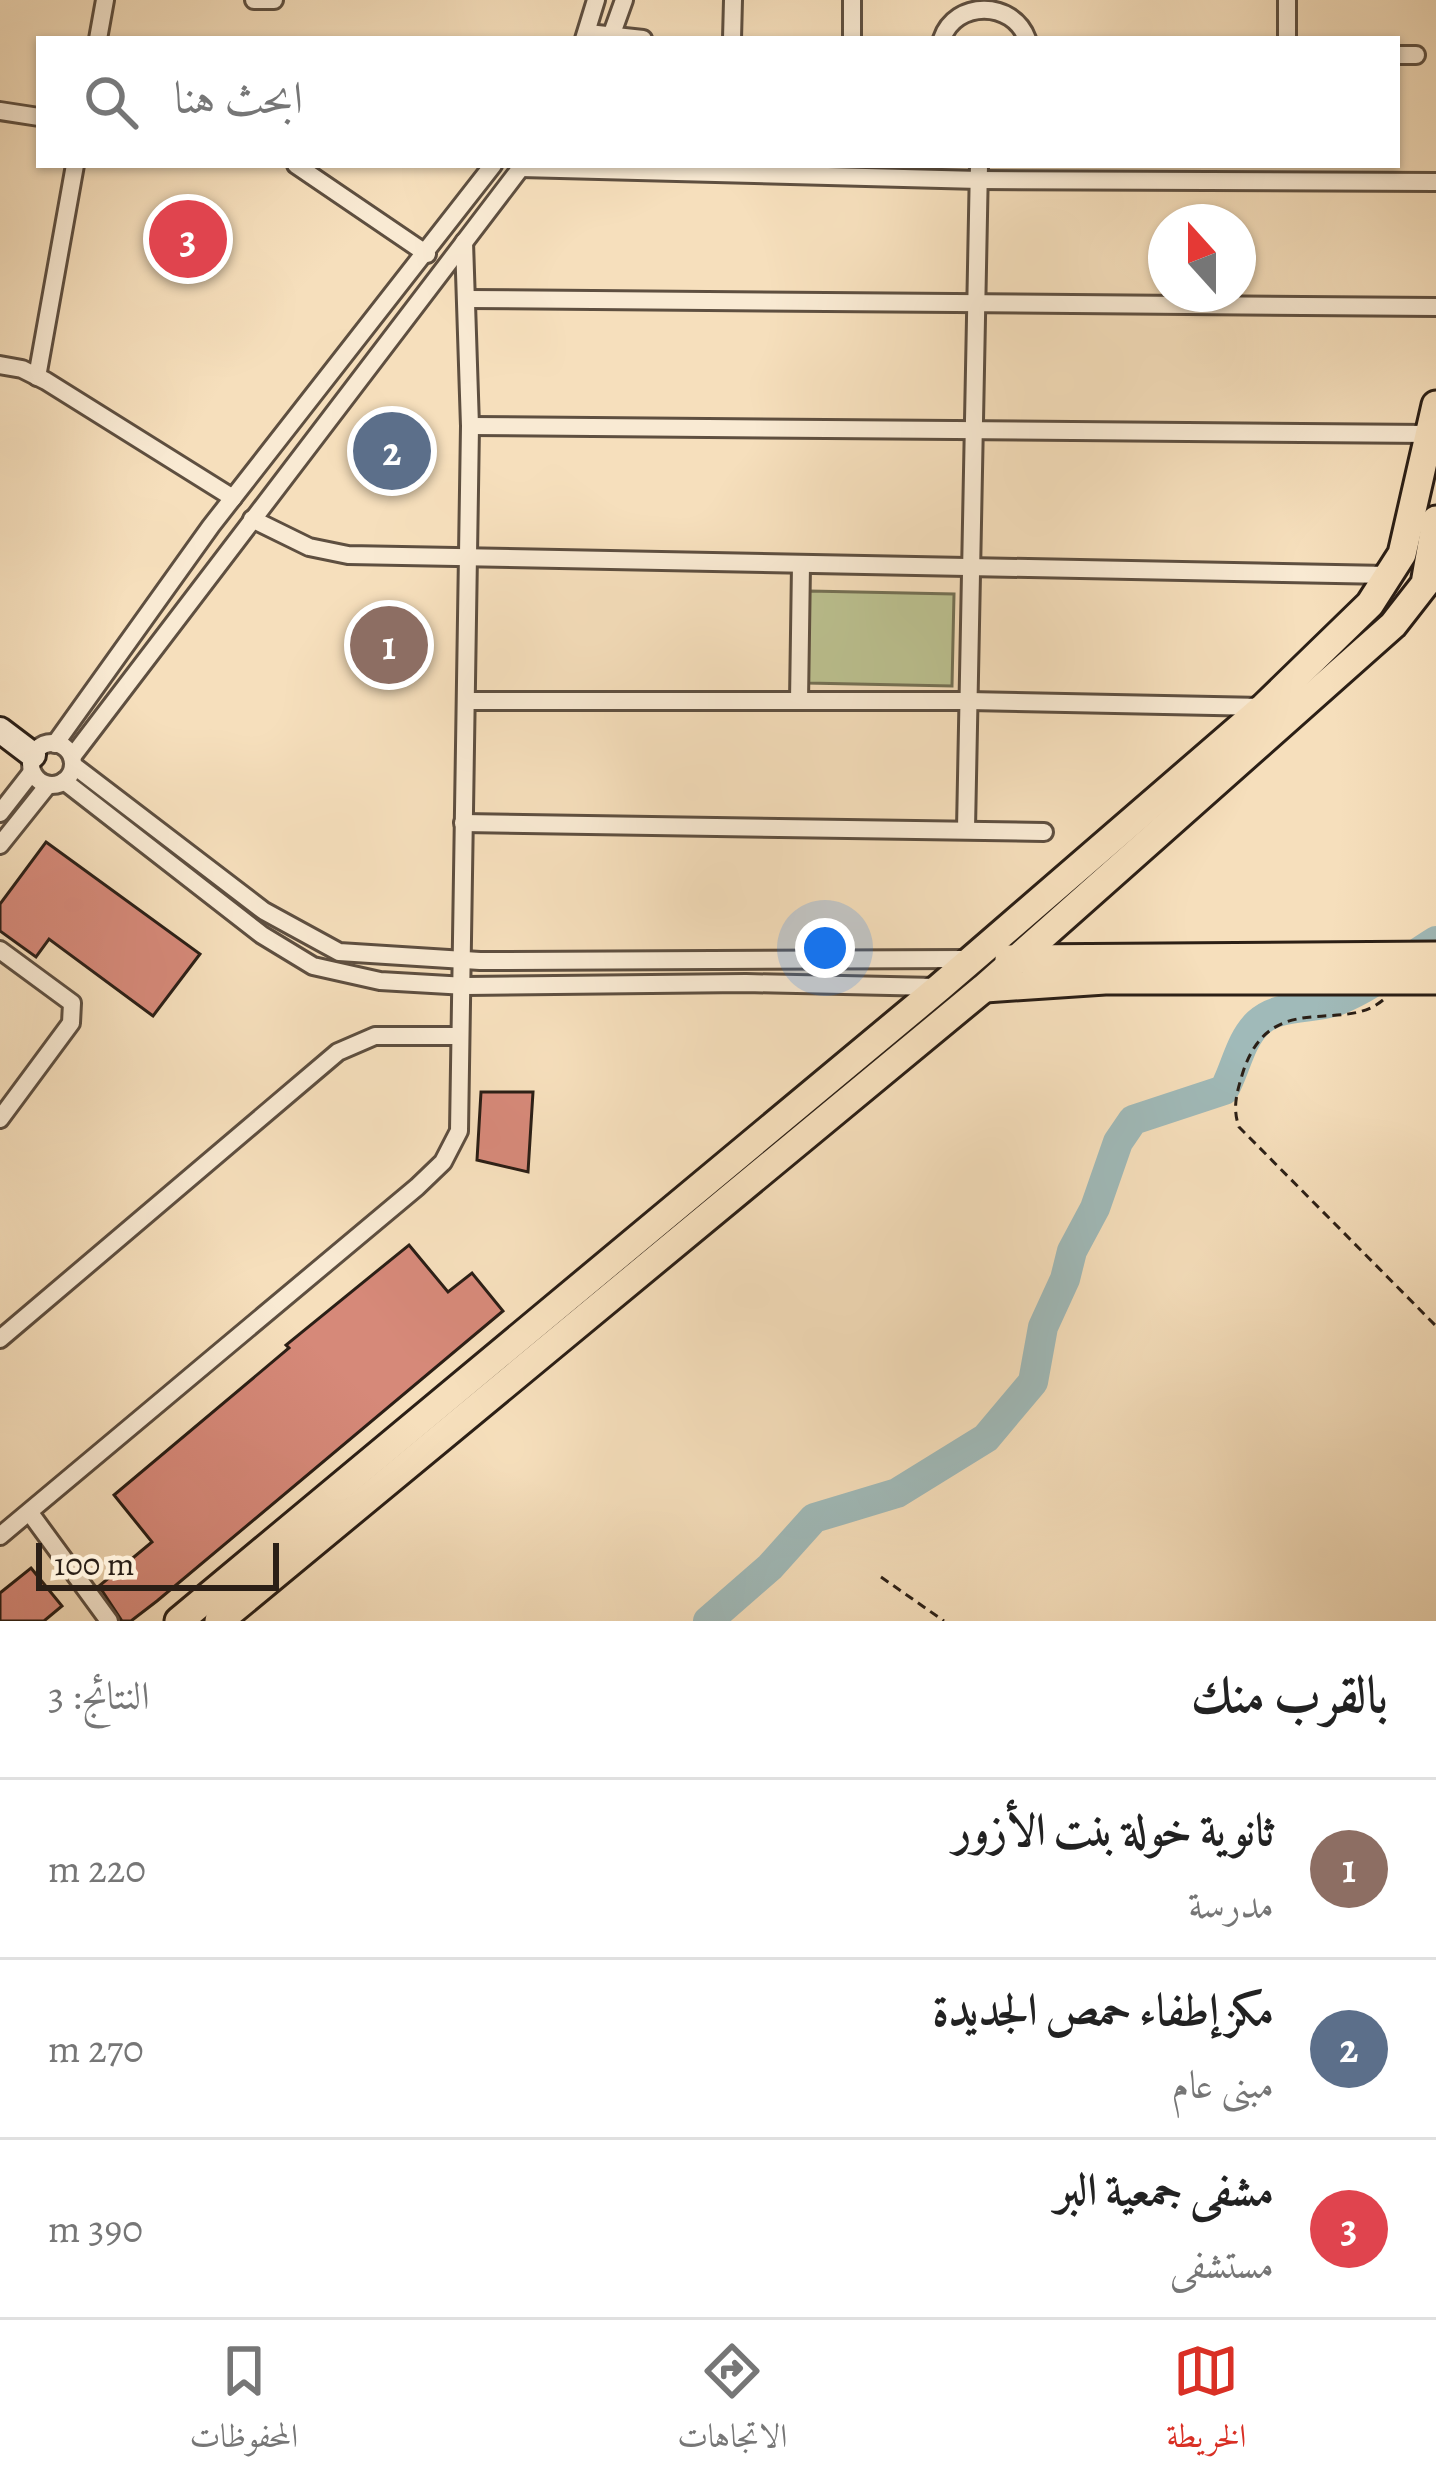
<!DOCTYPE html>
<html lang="ar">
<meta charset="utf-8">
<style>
:root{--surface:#fff;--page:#f6f6f6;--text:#222;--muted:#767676;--line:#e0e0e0;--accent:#d93025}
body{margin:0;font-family:Alegreya,Amiri,serif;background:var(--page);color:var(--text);direction:rtl}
.compass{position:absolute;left:1148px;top:204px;width:108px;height:108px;border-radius:50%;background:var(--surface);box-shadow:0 3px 9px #0004;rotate:339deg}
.scale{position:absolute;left:36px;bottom:30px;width:243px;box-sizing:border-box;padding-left:12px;border:6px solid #2b1f16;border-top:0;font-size:33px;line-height:42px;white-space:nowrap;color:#2b1f16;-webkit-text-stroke:9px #f9ead3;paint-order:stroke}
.you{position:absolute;left:825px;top:948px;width:42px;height:42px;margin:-30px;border:9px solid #fff;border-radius:50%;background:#1a73e8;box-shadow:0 0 0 18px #1a73e833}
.badge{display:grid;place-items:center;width:78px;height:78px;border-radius:50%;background:var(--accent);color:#fff;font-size:39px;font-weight:700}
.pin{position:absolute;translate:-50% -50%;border:6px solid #fff;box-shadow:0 3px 12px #0006}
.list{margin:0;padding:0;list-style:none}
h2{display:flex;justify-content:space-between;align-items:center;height:156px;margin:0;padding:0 48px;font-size:51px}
h2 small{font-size:39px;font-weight:400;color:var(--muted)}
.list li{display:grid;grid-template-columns:78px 1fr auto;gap:36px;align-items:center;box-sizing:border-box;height:180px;padding:0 48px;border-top:3px solid var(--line)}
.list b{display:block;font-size:45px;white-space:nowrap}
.list p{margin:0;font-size:39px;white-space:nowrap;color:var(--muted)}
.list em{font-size:39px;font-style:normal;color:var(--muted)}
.icon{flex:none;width:66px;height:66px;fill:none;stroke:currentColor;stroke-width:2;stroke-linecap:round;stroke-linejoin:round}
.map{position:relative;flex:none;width:1436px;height:1621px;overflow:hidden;direction:ltr}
.search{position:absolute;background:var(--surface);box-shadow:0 3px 9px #0004;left:36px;right:36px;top:36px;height:132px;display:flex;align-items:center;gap:30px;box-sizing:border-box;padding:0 42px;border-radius:0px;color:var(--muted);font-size:45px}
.sheet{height:696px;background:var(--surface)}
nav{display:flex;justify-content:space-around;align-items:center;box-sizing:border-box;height:168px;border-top:3px solid var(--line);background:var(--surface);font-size:33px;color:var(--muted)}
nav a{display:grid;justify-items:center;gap:6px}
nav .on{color:var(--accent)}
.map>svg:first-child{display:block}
.green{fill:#bcc291;stroke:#747054;stroke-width:3}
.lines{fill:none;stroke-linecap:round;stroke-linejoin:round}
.river{stroke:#a0bab9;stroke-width:30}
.building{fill:#d68979;stroke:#2b1f16;stroke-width:3}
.street-casing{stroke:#5e4f40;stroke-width:22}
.secondary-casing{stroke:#2b1f16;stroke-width:30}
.primary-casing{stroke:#2b1f16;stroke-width:33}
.path{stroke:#2b1f16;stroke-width:3;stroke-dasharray:9 6;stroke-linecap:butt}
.street{stroke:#f9ead3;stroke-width:16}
.secondary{stroke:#f9ead3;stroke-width:24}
.primary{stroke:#f6dfbc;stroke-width:27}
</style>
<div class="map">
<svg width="1436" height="1621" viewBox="0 0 1436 1621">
<rect width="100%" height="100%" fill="#f6dfbc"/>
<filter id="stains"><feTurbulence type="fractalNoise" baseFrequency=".00167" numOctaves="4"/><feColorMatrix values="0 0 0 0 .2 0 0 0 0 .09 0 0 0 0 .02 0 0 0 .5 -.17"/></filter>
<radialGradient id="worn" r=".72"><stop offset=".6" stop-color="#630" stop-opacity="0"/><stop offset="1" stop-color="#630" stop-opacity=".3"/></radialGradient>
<polygon class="green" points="809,591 954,594 952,686 807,683"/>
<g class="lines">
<path class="river" d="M708 1621 770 1567 814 1518 897 1493 986 1438 1033 1382 1043 1327 1065 1279 1072 1251 1095 1208 1118 1142 1133 1120 1224 1090C1236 1068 1240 1040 1258 1023 1279 1003 1314 1010 1339 1000 1372 987 1405 960 1436 941"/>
</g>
<g class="building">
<polygon points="46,842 200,954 153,1016 49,939 36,957 0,931 0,904"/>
<polygon points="481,1092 533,1092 528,1172 477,1160"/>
<polygon points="409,1245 448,1292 472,1273 503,1311 157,1601 131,1621 122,1621 99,1586 152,1542 114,1495 289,1348 286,1345"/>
<polygon points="31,1568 62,1606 44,1621 0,1621 0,1593"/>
</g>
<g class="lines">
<g class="street-casing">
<g id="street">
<polyline points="254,0 274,0"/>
<polyline points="1287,0 1287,39"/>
<polyline points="588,33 643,39"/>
<polyline points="98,39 105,0"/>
<polyline points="584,39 596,0"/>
<polyline points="610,39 624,0"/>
<polyline points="732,39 733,0"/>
<polyline points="852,39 852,0"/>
<path d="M942 39C955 0 1013 0 1027 39"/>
<polyline points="1397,55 1416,55"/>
<polyline points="0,111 39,117"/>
<polyline points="296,165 427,254"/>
<polyline points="521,168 979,180 1436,182"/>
<polyline points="468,299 1436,307"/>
<polyline points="0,365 22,369 46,381 233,498"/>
<polyline points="37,377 75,165"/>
<polyline points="470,426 1430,434"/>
<polyline points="252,519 309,547 348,555 1388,575"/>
<polyline points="466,701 969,701 1263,707"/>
<polyline points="799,701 801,565"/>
<circle cx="52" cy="764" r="21"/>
<polyline points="55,744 211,526 493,165"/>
<polyline points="72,757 523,165"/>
<polyline points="73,765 264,911 339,952 480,961 968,959"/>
<polyline points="64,781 262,935 313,966 380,981 466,986 746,983 936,987"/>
<polyline points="0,813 32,772"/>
<polyline points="463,823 1044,832"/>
<polyline points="966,829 979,165"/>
<polyline points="0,845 48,785"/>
<polyline points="0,950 72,1003 71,1023 0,1119"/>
<polyline points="0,1339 338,1052 375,1036 459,1036"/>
<polyline points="30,1513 109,1621"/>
<polyline points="0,1536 417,1187 443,1162 459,1131 470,426 464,242"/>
</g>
</g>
<g class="secondary-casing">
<polyline id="secondary" points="0,730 33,755"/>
</g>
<g class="primary-casing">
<g id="primary">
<polyline points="1009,959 1436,956"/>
<polyline points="985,988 1105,980 1436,980"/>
<polyline points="179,1621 940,987 1264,707 1370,604 1402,554 1436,405"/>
<polyline points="219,1621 984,988 1393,625 1425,584 1436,520"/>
</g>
</g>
<g class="path">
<path d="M1383 1000C1342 1035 1271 987 1243 1072 1237 1092 1232 1107 1239 1127L1436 1326"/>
<polyline points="881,1577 944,1621"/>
</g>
<use href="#street" class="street"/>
<use href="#secondary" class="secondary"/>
<use href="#primary" class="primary"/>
</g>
<rect width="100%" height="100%" filter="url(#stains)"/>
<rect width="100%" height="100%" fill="url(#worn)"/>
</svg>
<svg class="compass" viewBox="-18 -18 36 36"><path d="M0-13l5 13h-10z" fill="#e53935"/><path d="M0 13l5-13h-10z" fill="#767676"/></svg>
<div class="scale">100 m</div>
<div class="you"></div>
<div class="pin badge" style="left:389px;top:645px;background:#8d6e63">1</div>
<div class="pin badge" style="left:392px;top:451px;background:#5c6f8a">2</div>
<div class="pin badge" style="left:188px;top:239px;background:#e0444e">3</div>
<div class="search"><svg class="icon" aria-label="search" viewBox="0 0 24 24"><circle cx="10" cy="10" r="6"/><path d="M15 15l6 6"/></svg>ابحث هنا</div>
</div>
<section class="sheet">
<h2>بالقرب منك<small>النتائج: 3</small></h2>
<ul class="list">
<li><span class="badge" style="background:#8d6e63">1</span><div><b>ثانوية خولة بنت الأزور</b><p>مدرسة</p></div><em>220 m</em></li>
<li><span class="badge" style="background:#5c6f8a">2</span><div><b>مكز إطفاء حمص الجديدة</b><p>مبنى عام</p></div><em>270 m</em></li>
<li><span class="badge" style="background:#e0444e">3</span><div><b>مشفى جمعية البر</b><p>مستشفى</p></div><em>390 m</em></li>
</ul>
</section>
<nav>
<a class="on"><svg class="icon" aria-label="map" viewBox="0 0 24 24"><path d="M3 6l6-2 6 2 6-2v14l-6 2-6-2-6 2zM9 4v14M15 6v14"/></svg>الخريطة</a>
<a><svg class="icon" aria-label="directions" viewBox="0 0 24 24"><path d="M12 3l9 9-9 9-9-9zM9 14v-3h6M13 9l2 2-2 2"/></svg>الاتجاهات</a>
<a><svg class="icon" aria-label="saved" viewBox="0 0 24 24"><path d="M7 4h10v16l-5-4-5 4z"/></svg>المحفوظات</a>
</nav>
